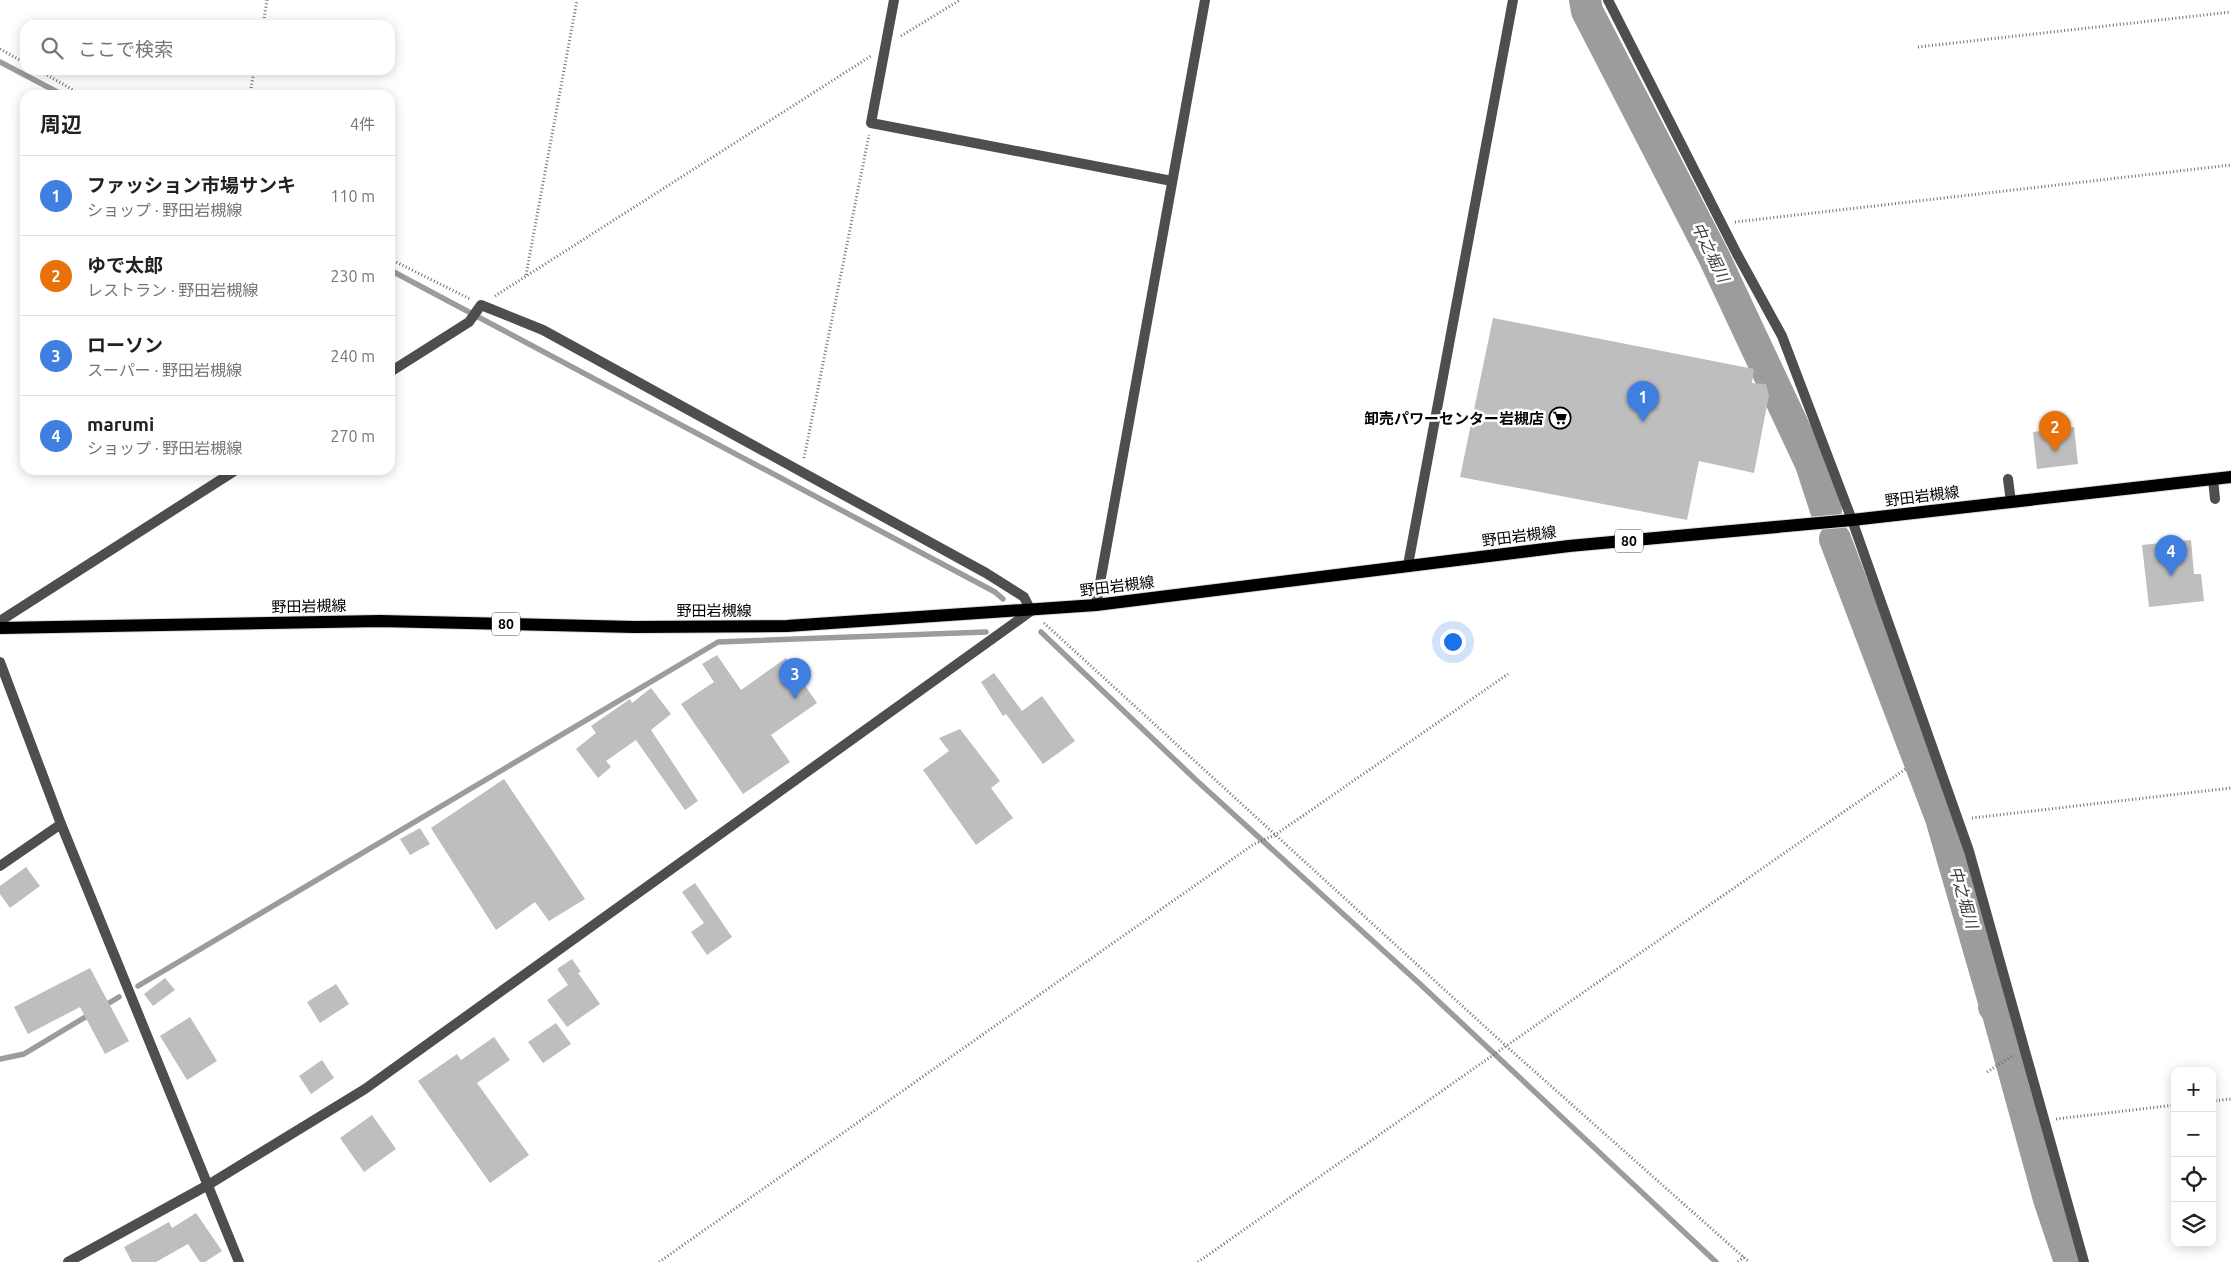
<!DOCTYPE html>
<html lang="ja">
<meta charset="utf-8">
<style>
:root{--surface:#fff;--page:#f2f2f2;--text:#202124;--muted:#757577;--line:#e0e0e0;--accent:#000}
body{margin:0;font-family:Ubuntu,"Noto Sans JP",sans-serif;background:var(--page);color:var(--text)}
.controls{position:absolute;right:15px;bottom:15px;display:grid;overflow:hidden;border-radius:10px;box-shadow:0 2px 12px #0003}
.controls button{width:45px;height:45px;display:grid;place-items:center;padding:0;border:0;border-bottom:1px solid var(--line);background:var(--surface);color:var(--text);font:25px sans-serif}
.you{position:absolute;left:1452px;top:641px;width:18px;height:18px;margin:-12px;border:4px solid #fff;border-radius:50%;background:#1a73e8;box-shadow:0 0 0 8px #1a73e833}
.badge{display:grid;place-items:center;width:32px;height:32px;border-radius:50%;background:var(--accent);color:#fff;font-size:16px;font-weight:700}
.pin{position:absolute;translate:-50% -41px;filter:drop-shadow(0 1px 2px #0008)}
.pin::after{content:'';position:absolute;top:26px;width:18px;height:15px;background:inherit;clip-path:polygon(0 0,100% 0,50% 100%)}
.list{margin:0;padding:0;list-style:none}
h2{display:flex;justify-content:space-between;align-items:center;height:65px;margin:0;padding:0 20px;font-size:21px}
h2 small{font-size:16px;font-weight:400;color:var(--muted)}
.list li{display:grid;grid-template-columns:32px 1fr auto;gap:15px;align-items:center;box-sizing:border-box;height:80px;padding:0 20px;border-top:1px solid var(--line)}
.list b{display:block;font-size:19px;white-space:nowrap}
.list p{margin:0;font-size:16px;white-space:nowrap;color:var(--muted)}
.list em{font-size:16px;font-style:normal;color:var(--muted)}
.icon{flex:none;width:28px;height:28px;fill:none;stroke:currentColor;stroke-width:2;stroke-linecap:round;stroke-linejoin:round}
.map{position:relative;flex:none;width:2231px;height:1262px;overflow:hidden}
.search{position:absolute;background:var(--surface);box-shadow:0 2px 12px #0003;left:20px;top:20px;width:375px;height:55px;display:flex;align-items:center;gap:12px;box-sizing:border-box;padding:0 18px;border-radius:15px;color:var(--muted);font-size:19px}
.panel{position:absolute;background:var(--surface);box-shadow:0 2px 12px #0003;left:20px;top:90px;width:375px;height:385px;border-radius:15px}
.map>svg:first-child{display:block}
.lines{fill:none;stroke-linecap:round;stroke-linejoin:round}
.stream{stroke:#9c9c9c;stroke-width:5.5}
.river{stroke:#9c9c9c;stroke-width:32}
.building{fill:#bebebe}
.primary-casing{stroke:#dbdbdb;stroke-width:14}
.path{stroke:#707070;stroke-width:3;stroke-dasharray:1 2.5;stroke-linecap:butt}
.service{stroke:#4e4e4e;stroke-width:10}
.minor{stroke:#4e4e4e;stroke-width:10}
.tertiary{stroke:#4e4e4e;stroke-width:10}
.primary{stroke:#000;stroke-width:12}
.labels{text-anchor:middle;dominant-baseline:central;stroke-width:5;stroke-linejoin:round;paint-order:stroke}
.shield{fill:#fff;stroke:#4c4c4c;stroke-width:1}
.shield-label{font-size:14px;font-weight:bold;fill:#000}
.poi-label{font-size:15px;font-weight:bold;fill:#000;stroke:#fff;text-anchor:end}
.street-label{font-size:15px;fill:#000;stroke:#fff}
.water-label{font-size:16px;font-style:italic;fill:#3d3d3d;stroke:#fff}
</style>
<div class="map">
<svg width="2231" height="1262" viewBox="0 0 2231 1262">
<rect width="100%" height="100%" fill="#fff"/>
<g class="lines">
<g class="stream">
<polyline points="0,62 63,95"/>
<polyline points="390,270 995,592 1003,599"/>
<polyline points="1041,632 1196,780 1420,984 1716,1262"/>
<polyline points="138,986 718,642 986,632"/>
<polyline points="104,1006 119,997"/>
<polyline points="0,1059 24,1054 92,1013"/>
</g>
<g class="river">
<polyline points="1585,0 1587,11 1714,257 1811,464 1826,510"/>
<polyline points="1835,539 1941,818 1995,1005 1994,1007 1997,1010 2049,1199 2070,1262"/>
</g>
</g>
<g class="building">
<polygon points="1493,318 1754,369 1752,383 1766,384 1769,395 1754,473 1699,461 1687,520 1460,477"/>
<polygon points="2074,427 2078,464 2037,469 2033,432"/>
<polygon points="2191,540 2194,574 2201,574 2204,601 2149,607 2142,545"/>
<polygon points="717,655 741,690 786,658 817,703 771,735 790,762 743,794 681,704 714,682 702,664"/>
<polygon points="994,673 1022,711 1042,696 1075,741 1043,764 1006,714 1003,716 981,682"/>
<polygon points="651,688 671,714 651,730 698,801 685,810 636,740 606,761 611,767 598,778 576,749 596,733 591,726 630,699 632,703"/>
<polygon points="960,729 1000,781 991,788 1013,818 976,845 923,770 949,751 939,738"/>
<polygon points="504,779 585,899 549,921 535,902 496,930 431,828"/>
<polygon points="420,828 430,844 410,855 400,839"/>
<polygon points="26,867 40,886 10,908 0,894 0,886"/>
<polygon points="695,883 732,937 707,955 691,932 704,923 682,892"/>
<polygon points="572,959 581,972 578,973 600,1004 567,1027 547,1000 568,985 557,969"/>
<polygon points="90,968 129,1041 105,1054 80,1007 28,1034 14,1007"/>
<polygon points="165,978 175,990 153,1006 144,994"/>
<polygon points="336,984 349,1004 320,1023 307,1002"/>
<polygon points="190,1017 217,1061 187,1080 160,1036"/>
<polygon points="556,1023 571,1044 543,1063 528,1042"/>
<polygon points="494,1037 510,1060 477,1083 529,1155 490,1183 418,1081 457,1054 461,1060"/>
<polygon points="322,1060 334,1078 311,1094 299,1076"/>
<polygon points="372,1115 396,1149 364,1172 340,1138"/>
<polygon points="196,1213 222,1251 205,1262 200,1262 188,1244 156,1262 132,1262 124,1247 169,1222 172,1228"/>
</g>
<g class="lines">
<g class="primary-casing">
<polyline id="primary" points="0,628 380,621 634,627 787,626 1096,605 1569,546 1852,520 2231,477"/>
</g>
<g class="path">
<polyline points="263,25 267,0"/>
<polyline points="901,36 960,0"/>
<polyline points="1918,47 2231,12"/>
<polyline points="0,49 25,63"/>
<polyline points="38,70 82,95"/>
<polyline points="250,95 254,70"/>
<polyline points="1735,222 2231,165"/>
<polyline points="390,259 470,299"/>
<polyline points="526,275 577,0"/>
<polyline points="495,296 871,56"/>
<polyline points="804,458 869,135"/>
<polyline points="1044,623 1506,1046 1749,1262"/>
<polyline points="1972,818 2231,788"/>
<polyline points="1987,1072 2014,1055"/>
<polyline points="2212,1101 2231,1099"/>
<polyline points="2056,1119 2175,1105"/>
<polyline points="659,1262 1254,844 1275,835 1508,674"/>
<polyline points="1198,1262 1506,1046 1907,768"/>
<polyline points="1738,1262 1744,1257"/>
</g>
<g class="service">
<polyline points="2008,479 2011,502"/>
<polyline points="2213,479 2215,499"/>
</g>
<g class="minor">
<polyline points="894,0 871,123 1172,181"/>
<polyline points="1608,0 1737,254 1782,336 1852,520 1969,851 2084,1262"/>
<polyline points="390,372 469,322 481,305 543,330 986,573 1024,597 1031,611"/>
<polyline points="1096,605 1205,0"/>
<polyline points="0,621 236,470"/>
<polyline points="0,866 61,824"/>
<polyline points="68,1262 208,1185"/>
</g>
<g class="tertiary">
<polyline points="1408,565 1513,0"/>
<polyline points="0,662 61,824 239,1262"/>
<polyline points="208,1185 365,1089 1031,611"/>
</g>
<use href="#primary" class="primary"/>
</g>
<defs>
<g id="supermarket-ring" transform="scale(1.125)"><circle r="9.5" fill="#fff" stroke="#000" stroke-width="1.5"/><path d="M-6-5.5h2.5l.6 2H6L4.5 2H-2.5L-4.4-4H-6ZM-1.5 3.2a1.3 1.3 0 1 0 .1 0ZM3 3.2a1.3 1.3 0 1 0 .1 0Z" fill="#000"/></g>
</defs>
<g fill-rule="evenodd">
<use href="#supermarket-ring" x="1560" y="418"/>
</g>
<g class="labels">
<g class="shield">
<rect x="1615" y="529.5" width="28" height="23" rx="4"/>
<rect x="492" y="612.5" width="28" height="23" rx="4"/>
</g>
<g class="shield-label">
<text x="1629" y="541">80</text>
<text x="506" y="624">80</text>
</g>
<g class="poi-label">
<text x="1544" y="418">卸売パワーセンター岩槻店</text>
</g>
<g class="street-label">
<text transform="translate(1922 496) rotate(-7)">野田岩槻線</text>
<text transform="translate(1519 536) rotate(-7)">野田岩槻線</text>
<text transform="translate(1117 586) rotate(-7)">野田岩槻線</text>
<text transform="translate(309 606) rotate(-1)">野田岩槻線</text>
<text x="714" y="610">野田岩槻線</text>
</g>
<g class="water-label">
<text transform="translate(1711 252) rotate(64)">中之堀川</text>
<text transform="translate(1964 897) rotate(74)">中之堀川</text>
</g>
</g>
</svg>
<div class="controls">
<button>+</button>
<button>−</button>
<button><svg class="icon" aria-label="locate" viewBox="0 0 24 24"><circle cx="12" cy="12" r="6"/><path d="M12 2v4M12 18v4M2 12h4M18 12h4"/></svg></button>
<button><svg class="icon" aria-label="layers" viewBox="0 0 24 24"><path d="M12 4l9 5-9 5-9-5zM3 14l9 5 9-5"/></svg></button>
</div>
<div class="you"></div>
<div class="pin badge" style="left:1643px;top:422px;background:#3f7fe0">1</div>
<div class="pin badge" style="left:2055px;top:452px;background:#e8710a">2</div>
<div class="pin badge" style="left:795px;top:699px;background:#3f7fe0">3</div>
<div class="pin badge" style="left:2171px;top:576px;background:#3f7fe0">4</div>
<div class="search"><svg class="icon" aria-label="search" viewBox="0 0 24 24"><circle cx="10" cy="10" r="6"/><path d="M15 15l6 6"/></svg>ここで検索</div>
<section class="panel">
<h2>周辺<small>4件</small></h2>
<ul class="list">
<li><span class="badge" style="background:#3f7fe0">1</span><div><b>ファッション市場サンキ</b><p>ショップ · 野田岩槻線</p></div><em>110 m</em></li>
<li><span class="badge" style="background:#e8710a">2</span><div><b>ゆで太郎</b><p>レストラン · 野田岩槻線</p></div><em>230 m</em></li>
<li><span class="badge" style="background:#3f7fe0">3</span><div><b>ローソン</b><p>スーパー · 野田岩槻線</p></div><em>240 m</em></li>
<li><span class="badge" style="background:#3f7fe0">4</span><div><b>marumi</b><p>ショップ · 野田岩槻線</p></div><em>270 m</em></li>
</ul>
</section>
</div>
